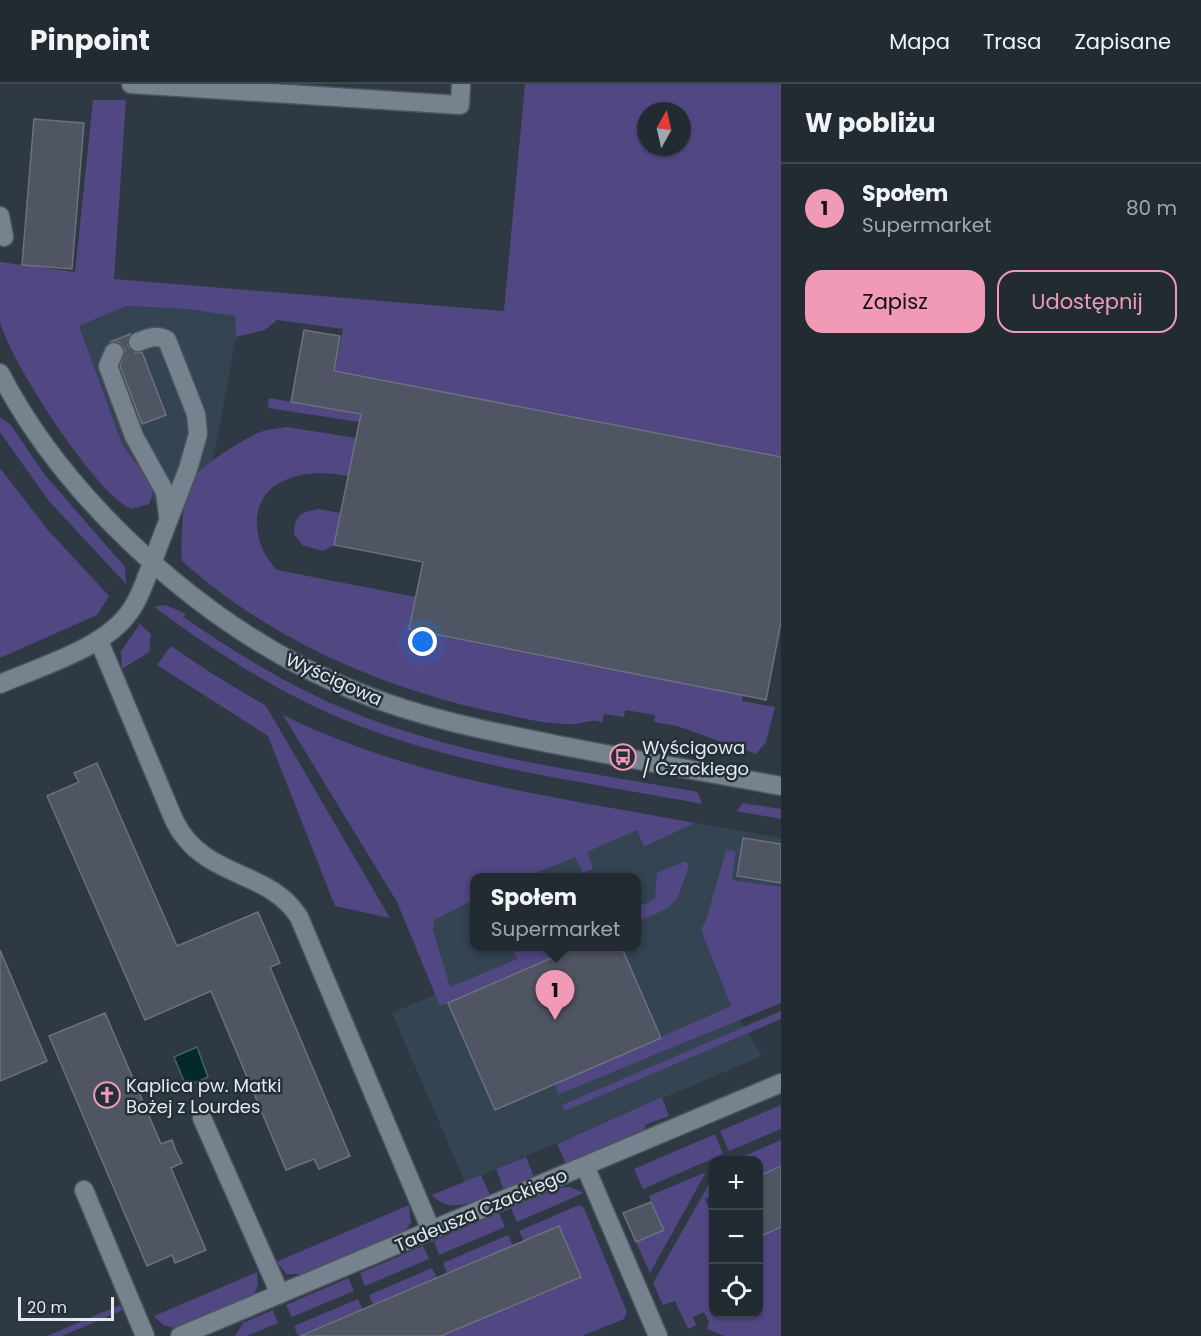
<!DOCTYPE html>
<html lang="pl">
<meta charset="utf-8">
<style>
:root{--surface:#222b32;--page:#2a333a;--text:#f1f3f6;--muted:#a2a7ac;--line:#3f474d;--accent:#f09ab6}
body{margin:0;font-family:Poppins,sans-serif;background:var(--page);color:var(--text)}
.controls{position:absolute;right:18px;bottom:18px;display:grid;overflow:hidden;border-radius:12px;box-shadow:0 2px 4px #0004}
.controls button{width:54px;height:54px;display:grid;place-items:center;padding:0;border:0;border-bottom:2px solid var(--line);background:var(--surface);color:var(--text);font:30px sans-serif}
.compass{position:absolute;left:637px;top:18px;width:54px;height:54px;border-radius:50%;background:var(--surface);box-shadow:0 2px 4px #0004;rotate:8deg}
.scale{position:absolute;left:18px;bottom:15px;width:96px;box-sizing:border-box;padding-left:6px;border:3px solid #e3eaf0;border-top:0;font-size:16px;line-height:21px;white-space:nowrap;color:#e3eaf0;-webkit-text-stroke:4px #242f38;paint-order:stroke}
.you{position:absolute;left:423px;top:558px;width:21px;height:21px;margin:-15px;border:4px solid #fff;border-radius:50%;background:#1a73e8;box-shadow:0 0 0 9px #1a73e833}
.badge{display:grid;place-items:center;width:39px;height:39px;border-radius:50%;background:var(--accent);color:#111;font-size:20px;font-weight:700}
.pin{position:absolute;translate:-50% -50px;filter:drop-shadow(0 2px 3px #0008)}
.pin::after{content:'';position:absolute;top:32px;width:21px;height:18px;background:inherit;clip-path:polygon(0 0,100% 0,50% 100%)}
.popup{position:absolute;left:470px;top:789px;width:171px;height:78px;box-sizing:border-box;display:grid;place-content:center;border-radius:12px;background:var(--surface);filter:drop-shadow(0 2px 4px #0005);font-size:20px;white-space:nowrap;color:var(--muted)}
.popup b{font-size:22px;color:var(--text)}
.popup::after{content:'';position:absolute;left:50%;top:100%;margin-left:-12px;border:12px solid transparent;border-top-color:var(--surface)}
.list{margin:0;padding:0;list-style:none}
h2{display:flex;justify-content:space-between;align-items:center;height:78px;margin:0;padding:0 24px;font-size:26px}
h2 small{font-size:20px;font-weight:400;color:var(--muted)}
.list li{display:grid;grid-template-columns:39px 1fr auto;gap:18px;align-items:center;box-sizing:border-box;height:90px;padding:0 24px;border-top:2px solid var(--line)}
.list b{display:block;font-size:22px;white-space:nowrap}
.list p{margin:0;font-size:20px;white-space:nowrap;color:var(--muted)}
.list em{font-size:20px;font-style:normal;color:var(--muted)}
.actions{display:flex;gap:12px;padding:18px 24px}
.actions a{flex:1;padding:14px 0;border:2px solid var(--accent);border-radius:18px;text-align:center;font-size:21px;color:var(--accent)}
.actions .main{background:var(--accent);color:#111}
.icon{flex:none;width:33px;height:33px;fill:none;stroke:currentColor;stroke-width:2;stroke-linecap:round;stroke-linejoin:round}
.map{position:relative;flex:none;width:781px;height:1252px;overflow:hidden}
header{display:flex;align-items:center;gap:36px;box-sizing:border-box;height:84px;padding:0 30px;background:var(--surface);border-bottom:2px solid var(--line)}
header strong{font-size:28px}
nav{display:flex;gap:33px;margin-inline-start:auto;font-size:21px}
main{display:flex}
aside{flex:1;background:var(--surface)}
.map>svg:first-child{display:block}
.built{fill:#344452}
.green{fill:#514783;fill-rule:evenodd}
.water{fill:#03292a;stroke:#466365;stroke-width:1.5}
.building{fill:#4f5562;stroke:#6b717f;stroke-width:1.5}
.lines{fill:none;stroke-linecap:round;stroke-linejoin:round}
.service-casing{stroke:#4b555d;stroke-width:21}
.minor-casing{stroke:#4b555d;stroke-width:21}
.tertiary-casing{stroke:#4b555d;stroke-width:21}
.service{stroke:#76838e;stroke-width:18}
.minor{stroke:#76838e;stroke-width:18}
.tertiary{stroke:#76838e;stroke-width:18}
.labels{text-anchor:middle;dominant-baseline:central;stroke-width:5;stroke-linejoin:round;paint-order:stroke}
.street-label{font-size:18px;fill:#e3eaf0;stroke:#242f38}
.poi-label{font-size:18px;fill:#e3eaf0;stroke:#242f38;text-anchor:start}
</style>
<header>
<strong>Pinpoint</strong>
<nav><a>Mapa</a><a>Trasa</a><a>Zapisane</a></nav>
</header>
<main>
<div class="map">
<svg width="781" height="1252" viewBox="0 0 781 1252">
<rect width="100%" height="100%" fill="#2e3943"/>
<g class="built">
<polygon points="125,222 187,225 236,232 236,253 213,377 190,399 184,433 152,417 153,410 123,362 79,242"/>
<polygon points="695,739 781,754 781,803 732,796 736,768 726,766 706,836 701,846 731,922 762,972 465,1098 392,929 436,910 408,841 434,835 474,816 474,862 636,862 636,794 526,793 637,746 645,763"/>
</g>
<g class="green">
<path d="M525 0H781V373L368 294 359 338 268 324 269 314 327 324 343 245 277 236 265 246 236 253 235 232 187 225 126 222 79 242 123 362 145 391 150 402 153 410 149 420 132 425C97 413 9 275 0 238 0 221 0 197 0 178L75 188 93 16H126L114 195 504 227ZM646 27H682V63H646Z"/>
<polygon points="0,333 10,340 45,391 125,483 126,500 48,416 0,348"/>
<path d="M286 343 356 354 349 392C326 388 303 387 281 398 246 416 253 463 277 486L416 513 410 544 743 611 742 617 775 623 766 658 756 670 677 642 654 638 655 631 625 626 624 633 604 630 602 639C594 634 585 639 576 640 553 641 530 636 508 631 391 608 272 558 182 477 180 460 183 414 190 398 198 383 242 356 258 349 266 345 277 345 286 343Z"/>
<polygon points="0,384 47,445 109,512 97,531 0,574"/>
<path d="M319 425 340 429 334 461 323 467 302 461 294 450C294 431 301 428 319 425Z"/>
<path d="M166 521 186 530 183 533C233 567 284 599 340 623 451 671 575 686 693 707L698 709 702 720C588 698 467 684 357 641 283 612 218 570 154 523Z"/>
<polygon points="140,540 151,550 149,568 122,585 121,567"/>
<polygon points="171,562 211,589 266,622 390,834 335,822 268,652 157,581"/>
<path d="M283 631C411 695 556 713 695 739L644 763 637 746 587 768 593 785 583 789 575 773 526 793 474 794V816L434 836 433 846 450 903 517 875 512 863H579L440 922 397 818Z"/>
<polygon points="743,719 781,725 781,735 736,727"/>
<polygon points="726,766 736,767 732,796 781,803 781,919 559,1010 555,1000 731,922 701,846 706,836"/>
<path d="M686 777 689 781C676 823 676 822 636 838V824L655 815 657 789Z"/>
<polygon points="781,927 781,935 565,1027 562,1021"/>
<polygon points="662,1013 669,1032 645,1041 644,1047 566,1080 557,1060"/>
<polygon points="781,1021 781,1045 729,1067 720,1047"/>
<polygon points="715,1050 723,1070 643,1105 634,1085"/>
<polygon points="781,1056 781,1082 759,1092 758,1076 735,1076"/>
<polygon points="526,1073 534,1093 504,1106 496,1085"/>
<polygon points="706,1088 650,1189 636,1158 664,1146 649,1112"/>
<path d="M481 1091 490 1111C471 1119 449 1130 432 1111Z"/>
<polygon points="713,1093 713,1111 705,1115 713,1134 714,1230 758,1230 759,1153 781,1143 781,1252 725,1252 707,1245 709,1238 704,1228 693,1233 696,1241 688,1245 675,1217 663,1221 653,1199"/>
<polygon points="570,1103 584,1109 517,1138 511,1124 559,1104"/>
<polygon points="409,1121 411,1139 405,1147 301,1190 287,1190 276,1178"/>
<polygon points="579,1121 584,1124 627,1228 624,1235 582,1252 441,1252 581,1193 559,1142 524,1157 519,1147"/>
<polygon points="499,1129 505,1143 439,1171 434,1157"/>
<polygon points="508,1151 513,1162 447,1189 443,1179"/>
<polygon points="423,1162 429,1175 365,1202 360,1189"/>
<polygon points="432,1184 437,1194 373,1220 369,1211"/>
<polygon points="257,1188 258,1202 252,1213 175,1244 163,1241 154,1232"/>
<polygon points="348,1194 354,1207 292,1233 286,1221"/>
<polygon points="358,1215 362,1225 298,1252 294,1242"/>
<polygon points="120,1221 123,1226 62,1252 47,1252"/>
<polygon points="273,1226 278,1239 247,1252 235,1252 243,1239"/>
</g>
<polygon class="water" points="197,963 208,993 186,1002 174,973"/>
<g class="building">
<polygon points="34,35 84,39 72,185 22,181"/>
<polygon points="304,246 340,252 334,287 781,373 781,538 766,616 409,545 423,478 334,461 361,330 291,318"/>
<polygon points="130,250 128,262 136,269 142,268 166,331 142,340 120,282 125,266 119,258 110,258"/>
<polygon points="97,679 177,862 258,828 280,879 270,883 350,1072 319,1085 314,1075 286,1086 211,907 145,936 47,712 79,698 74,689"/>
<polygon points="743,754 781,760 781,799 737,792"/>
<polygon points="579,862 621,862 661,954 495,1026 448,919"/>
<polygon points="0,866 47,977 0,997"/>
<polygon points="105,929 161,1060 172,1056 176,1067 182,1079 171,1084 206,1166 175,1179 172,1171 147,1182 49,952"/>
<polygon points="781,1082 781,1143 759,1153 759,1092"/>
<polygon points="651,1118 664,1146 636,1158 623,1129"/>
<polygon points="559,1142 581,1193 441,1252 300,1252"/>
</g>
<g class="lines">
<g class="service-casing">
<g id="service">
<polyline points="131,0 460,21 461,0"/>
<polyline points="0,132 4,153"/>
<path d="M138 258C149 254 156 250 167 256L196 330 198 350 188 385 152 479"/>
<polyline points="114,268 108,282 134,352 165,408 168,431"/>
<path d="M99 557 174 736C203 796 268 784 299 833L431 1146"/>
<polyline points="202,1034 280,1210"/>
<polyline points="84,1106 145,1252"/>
</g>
</g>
<g class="minor-casing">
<g id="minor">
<path d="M0 600C41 582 106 564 131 526 141 512 146 494 152 479"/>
<polyline points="585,1082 658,1252"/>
<polyline points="180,1252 781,999"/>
</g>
</g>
<g class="tertiary-casing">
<path id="tertiary" d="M0 289C32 351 79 409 129 457 196 521 274 575 360 609 422 634 488 647 553 660 629 675 705 688 781 702"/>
</g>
<use href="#service" class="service"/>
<use href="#minor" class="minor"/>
<use href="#tertiary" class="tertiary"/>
</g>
<defs>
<g id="bus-ring" transform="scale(1.35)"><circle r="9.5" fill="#242f38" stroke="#f09ab6" stroke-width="1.5"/><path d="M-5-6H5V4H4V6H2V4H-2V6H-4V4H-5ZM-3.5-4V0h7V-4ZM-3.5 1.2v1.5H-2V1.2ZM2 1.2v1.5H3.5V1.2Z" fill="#f09ab6"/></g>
<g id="church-ring" transform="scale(1.35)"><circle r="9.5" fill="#242f38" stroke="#f09ab6" stroke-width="1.5"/><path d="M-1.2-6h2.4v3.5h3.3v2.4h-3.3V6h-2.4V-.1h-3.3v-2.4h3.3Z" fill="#f09ab6"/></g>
</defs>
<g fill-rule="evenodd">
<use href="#bus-ring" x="623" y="673"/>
<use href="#church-ring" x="107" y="1011"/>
</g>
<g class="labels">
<g class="street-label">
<text transform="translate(334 595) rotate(24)">Wyścigowa</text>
<text transform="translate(481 1126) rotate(-23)">Tadeusza Czackiego</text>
</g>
<g class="poi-label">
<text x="642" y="663">Wyścigowa<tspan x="642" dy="21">/ Czackiego</tspan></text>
<text x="126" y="1001">Kaplica pw. Matki<tspan x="126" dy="21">Bożej z Lourdes</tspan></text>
</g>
</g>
</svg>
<div class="controls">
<button>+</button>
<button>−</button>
<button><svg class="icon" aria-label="locate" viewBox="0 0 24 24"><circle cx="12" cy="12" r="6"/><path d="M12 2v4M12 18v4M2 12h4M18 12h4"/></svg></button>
</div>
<svg class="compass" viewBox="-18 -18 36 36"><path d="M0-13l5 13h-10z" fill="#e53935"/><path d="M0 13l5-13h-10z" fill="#a2a7ac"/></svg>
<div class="scale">20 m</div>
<div class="you"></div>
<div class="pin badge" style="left:555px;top:936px">1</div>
<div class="popup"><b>Społem</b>Supermarket</div>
</div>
<aside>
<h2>W pobliżu<small></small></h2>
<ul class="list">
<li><span class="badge">1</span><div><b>Społem</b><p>Supermarket</p></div><em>80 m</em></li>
</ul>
<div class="actions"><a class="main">Zapisz</a><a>Udostępnij</a></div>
</aside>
</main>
